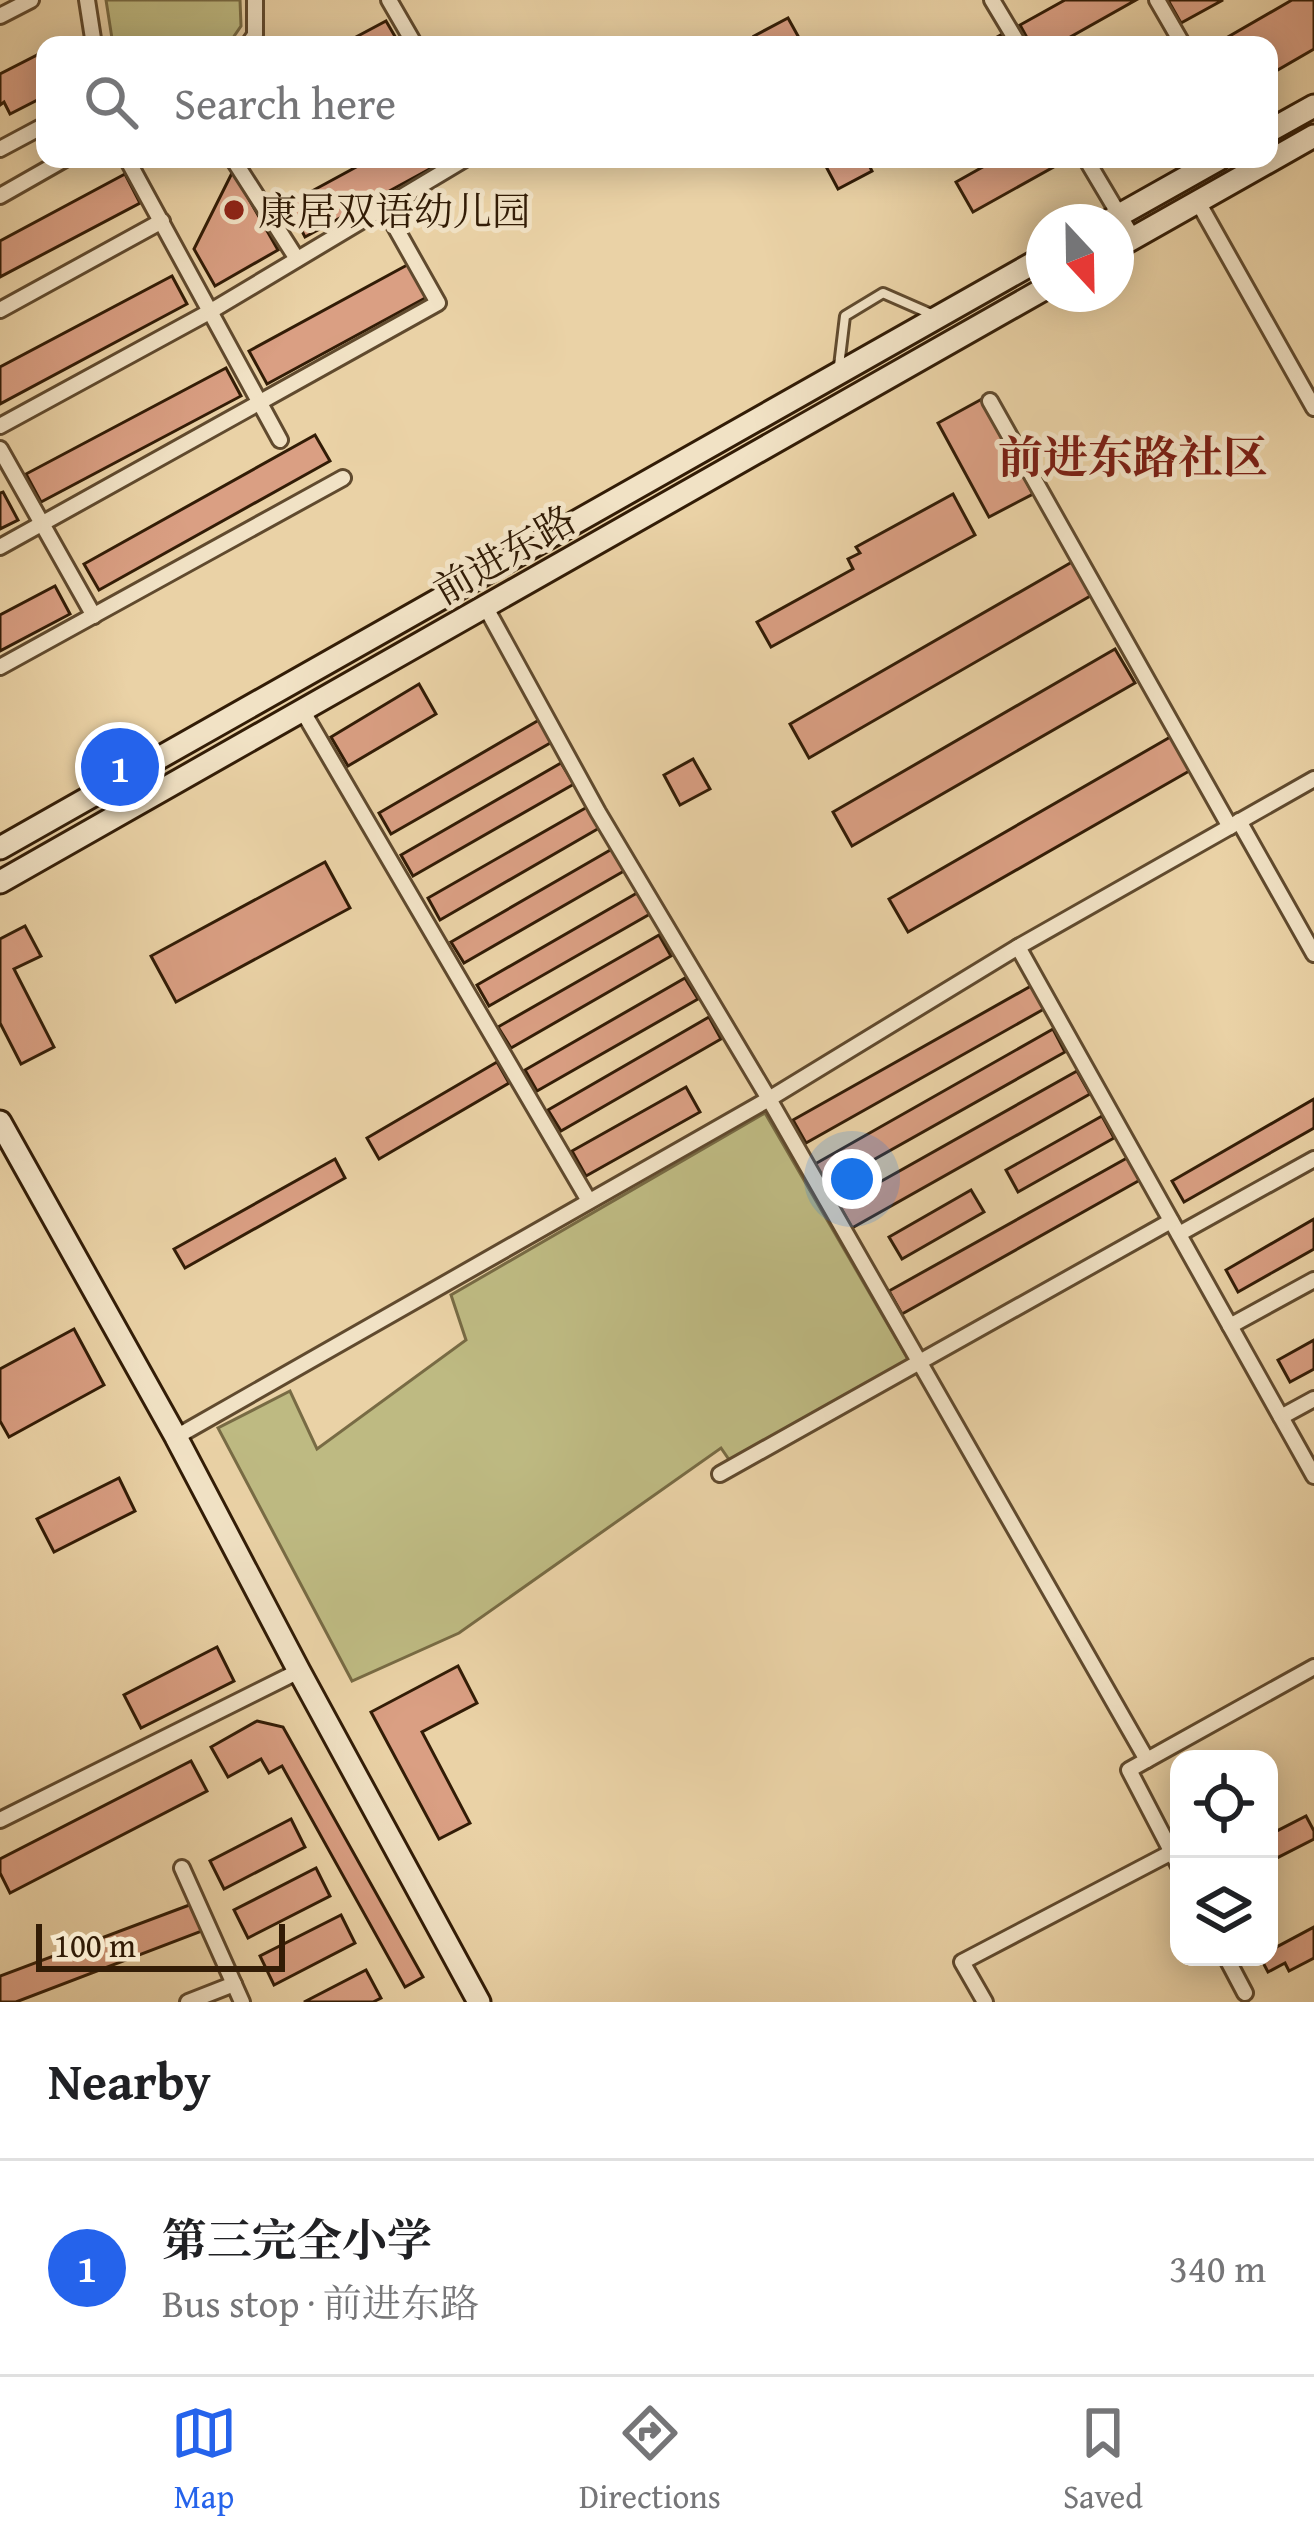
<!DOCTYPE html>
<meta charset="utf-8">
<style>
:root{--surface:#fff;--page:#f2f2f2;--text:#202124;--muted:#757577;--line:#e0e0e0;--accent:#2563eb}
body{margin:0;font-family:"Gentium Book Plus","Noto Serif SC",serif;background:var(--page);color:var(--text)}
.controls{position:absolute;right:36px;bottom:36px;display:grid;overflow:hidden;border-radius:24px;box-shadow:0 6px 30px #0003}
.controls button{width:108px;height:108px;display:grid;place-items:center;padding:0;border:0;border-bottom:3px solid var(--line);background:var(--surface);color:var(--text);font:60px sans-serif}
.compass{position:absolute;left:1026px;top:204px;width:108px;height:108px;border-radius:50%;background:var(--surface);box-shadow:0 6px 30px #0003;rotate:158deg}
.scale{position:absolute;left:36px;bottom:30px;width:249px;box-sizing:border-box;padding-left:12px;border:6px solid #321c06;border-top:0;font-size:33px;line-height:42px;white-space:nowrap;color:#321c06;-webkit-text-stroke:9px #f1e2c5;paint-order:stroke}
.you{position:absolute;left:852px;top:1179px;width:42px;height:42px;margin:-30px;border:9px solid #fff;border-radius:50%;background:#1a73e8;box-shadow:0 0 0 18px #1a73e833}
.badge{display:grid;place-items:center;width:78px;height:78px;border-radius:50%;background:var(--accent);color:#fff;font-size:39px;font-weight:700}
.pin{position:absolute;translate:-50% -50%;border:6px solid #fff;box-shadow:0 3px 12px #0006}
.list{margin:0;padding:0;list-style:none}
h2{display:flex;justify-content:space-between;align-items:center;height:156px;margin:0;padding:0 48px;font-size:51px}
h2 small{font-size:39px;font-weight:400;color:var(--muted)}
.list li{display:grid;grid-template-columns:78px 1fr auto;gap:36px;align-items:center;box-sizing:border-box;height:216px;padding:0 48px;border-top:3px solid var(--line)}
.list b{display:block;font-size:45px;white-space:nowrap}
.list p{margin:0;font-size:39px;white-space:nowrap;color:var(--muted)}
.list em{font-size:39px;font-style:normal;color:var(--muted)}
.icon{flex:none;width:66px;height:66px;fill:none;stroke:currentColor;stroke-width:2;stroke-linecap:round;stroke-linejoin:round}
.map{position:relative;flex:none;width:1314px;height:2002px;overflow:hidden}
.search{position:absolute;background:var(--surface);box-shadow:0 6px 30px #0003;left:36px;right:36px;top:36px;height:132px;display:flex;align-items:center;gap:30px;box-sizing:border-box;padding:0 42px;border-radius:24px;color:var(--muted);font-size:45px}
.sheet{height:372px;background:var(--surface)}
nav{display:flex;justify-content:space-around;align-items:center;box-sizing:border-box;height:168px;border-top:3px solid var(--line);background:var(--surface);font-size:33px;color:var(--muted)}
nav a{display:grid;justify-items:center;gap:6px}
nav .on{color:var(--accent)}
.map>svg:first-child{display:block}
.green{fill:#beba82;stroke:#786b44;stroke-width:3}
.building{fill:#da9f83;stroke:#321c06;stroke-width:3}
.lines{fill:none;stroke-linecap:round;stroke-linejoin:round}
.lane-casing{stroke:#604a2e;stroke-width:14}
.street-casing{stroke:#604a2e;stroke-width:20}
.secondary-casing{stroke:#321c06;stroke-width:27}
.lane{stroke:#f1e2c5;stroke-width:8}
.street{stroke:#f1e2c5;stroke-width:14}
.secondary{stroke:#f1e2c5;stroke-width:21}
.poi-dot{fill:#8f2418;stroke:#f1e2c5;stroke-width:4.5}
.labels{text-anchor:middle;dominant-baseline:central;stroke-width:10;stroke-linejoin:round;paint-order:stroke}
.poi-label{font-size:39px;fill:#321c06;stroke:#f1e2c5;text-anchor:start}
.street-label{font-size:39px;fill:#321c06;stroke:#f1e2c5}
.quarter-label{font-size:45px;font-weight:bold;fill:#7a1f14;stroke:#f1e2c5}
</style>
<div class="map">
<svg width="1314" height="2002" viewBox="0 0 1314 2002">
<rect width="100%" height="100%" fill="#ead2a6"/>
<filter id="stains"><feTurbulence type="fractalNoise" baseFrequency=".00167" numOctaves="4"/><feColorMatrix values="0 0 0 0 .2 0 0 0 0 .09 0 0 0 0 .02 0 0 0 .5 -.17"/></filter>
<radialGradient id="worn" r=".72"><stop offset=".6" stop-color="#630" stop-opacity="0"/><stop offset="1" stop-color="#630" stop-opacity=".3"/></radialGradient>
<g class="green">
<polygon points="106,0 240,0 241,26 228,45 113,45"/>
<polygon points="765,1113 909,1361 730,1461 721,1448 459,1633 352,1681 218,1428 290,1391 317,1449 466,1340 451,1295"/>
</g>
<g class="building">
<polygon points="1065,0 1136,0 1056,45 1031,45 1020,25"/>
<polygon points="1168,0 1223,0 1181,23"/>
<polygon points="1292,0 1314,0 1314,49 1269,75 1269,45 1214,45"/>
<polygon points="788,18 803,45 759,45 754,36"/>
<polygon points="386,21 400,45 341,45"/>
<polygon points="1004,33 1010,45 983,45"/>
<polygon points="45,51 45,96 10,114 4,102 0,105 0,74"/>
<polygon points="371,159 448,159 305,237 288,204"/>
<polygon points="822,159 866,159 872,171 838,189"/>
<polygon points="997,159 1068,159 973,212 956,182"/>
<polygon points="233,171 278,250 215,286 194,249"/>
<polygon points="125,174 140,203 0,277 0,241"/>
<polygon points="409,264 427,297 267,384 249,351"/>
<polygon points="172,276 187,304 0,404 0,367"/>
<polygon points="226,368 241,396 41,502 26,474"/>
<polygon points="982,399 1033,494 989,517 938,423"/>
<polygon points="315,435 330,461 99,590 84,564"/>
<polygon points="3,492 18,520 0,529 0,493"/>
<polygon points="953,494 975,535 771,647 757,622 853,569 848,559 860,553 856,547"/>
<polygon points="1072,562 1092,595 809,758 790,724"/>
<polygon points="55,586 70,614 0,651 0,615"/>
<polygon points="1115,649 1135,683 852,846 833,812"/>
<polygon points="419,684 436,714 348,766 331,737"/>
<polygon points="539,720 552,742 391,834 379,813"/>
<polygon points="1172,736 1191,770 908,932 889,899"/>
<polygon points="693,759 710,789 680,805 664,775"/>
<polygon points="561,763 574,784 413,876 401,855"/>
<polygon points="589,806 601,827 440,920 428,898"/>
<polygon points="612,849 624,871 464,963 451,942"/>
<polygon points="325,862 350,908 176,1002 151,956"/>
<polygon points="637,893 650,914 489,1006 477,985"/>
<polygon points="25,926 41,956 14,969 54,1047 21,1064 0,1023 0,939"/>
<polygon points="659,935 671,956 511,1048 498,1027"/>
<polygon points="685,978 698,999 537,1091 525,1070"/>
<polygon points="1031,986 1044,1009 806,1143 793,1120"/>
<polygon points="709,1017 721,1039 561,1131 548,1110"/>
<polygon points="1053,1029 1065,1052 827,1186 815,1164"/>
<polygon points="497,1062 509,1083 379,1159 367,1138"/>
<polygon points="1077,1071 1090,1094 852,1228 839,1205"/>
<polygon points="686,1087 700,1112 586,1176 572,1151"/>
<polygon points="1314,1099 1314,1128 1184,1202 1172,1181"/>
<polygon points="1102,1116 1114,1138 1018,1192 1006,1170"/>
<polygon points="1127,1158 1140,1180 902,1314 889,1291"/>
<polygon points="335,1159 345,1178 185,1268 174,1249"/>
<polygon points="971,1190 984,1212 902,1259 889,1237"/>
<polygon points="1314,1219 1314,1249 1238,1292 1226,1270"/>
<polygon points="74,1329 104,1385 9,1437 0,1421 0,1369"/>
<polygon points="1314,1340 1314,1369 1290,1382 1278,1360"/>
<polygon points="119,1478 135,1511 54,1552 37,1519"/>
<polygon points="217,1647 234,1681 141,1728 124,1695"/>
<polygon points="458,1666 477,1703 422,1732 470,1823 439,1839 371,1712"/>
<polygon points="257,1721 283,1727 423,1977 405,1987 282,1766 269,1773 261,1759 228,1777 211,1747"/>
<polygon points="191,1761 207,1791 10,1893 0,1873 0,1859"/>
<polygon points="1306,1816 1314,1831 1314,1839 1269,1862 1269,1835"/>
<polygon points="291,1819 305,1847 224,1889 210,1861"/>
<polygon points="316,1868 330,1896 248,1938 234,1910"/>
<polygon points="192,1904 202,1931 16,2002 0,2002 0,1976"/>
<polygon points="341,1915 355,1943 274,1985 260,1956"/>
<polygon points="1314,1927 1314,1958 1289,1971 1285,1963 1268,1972 1260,1957 1269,1957 1269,1951"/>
<polygon points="366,1970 381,1998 373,2002 304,2002"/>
</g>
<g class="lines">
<g class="lane-casing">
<polyline id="lane" points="839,366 845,316 883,293 931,314"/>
</g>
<g class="street-casing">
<g id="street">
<polyline points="87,0 94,45"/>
<polyline points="389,0 415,45"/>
<polyline points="992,0 1019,45"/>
<polyline points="1157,0 1183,45"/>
<polyline points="0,16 31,0"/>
<polyline points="248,45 255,35 255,0"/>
<polyline points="0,149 45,125"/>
<polyline points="127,159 280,440"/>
<polyline points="233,159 297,259"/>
<polyline points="1086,159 1133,238"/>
<polyline points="0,196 65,159"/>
<polyline points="1198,202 1314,408"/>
<polyline points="0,310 162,221"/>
<polyline points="990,401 1230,827"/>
<polyline points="0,426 211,311 465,159"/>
<polyline points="0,449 94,616"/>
<polyline points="0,547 438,303 384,207"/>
<polyline points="485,606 598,812 769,1099 1147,1760"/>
<polyline points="0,667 343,478"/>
<polyline points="302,710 589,1201"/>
<polyline points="1239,821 1314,954"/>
<polyline points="1018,947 1314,1476"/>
<polyline points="1179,1234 1314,1159"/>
<polyline points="1230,1326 1314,1280"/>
<polyline points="1281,1417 1314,1399"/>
<polyline points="176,1437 769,1099 1018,947 1314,779"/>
<polyline points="720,1474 1171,1221"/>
<polyline points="0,1820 299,1671"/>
<polyline points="1179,1866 1129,1770 1314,1667"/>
<polyline points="182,1868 242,2002"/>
<polyline points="1226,1957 1245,1993"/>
<polyline points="188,2002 234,1984"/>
<polyline points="985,2002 962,1962 1172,1852"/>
</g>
</g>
<g class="secondary-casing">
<g id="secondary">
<polyline points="1269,131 1314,106"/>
<polyline points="1107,222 1219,159"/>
<polyline points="1116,248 1314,136"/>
<polyline points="0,848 1044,257"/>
<polyline points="0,882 1044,289"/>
<polyline points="0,1122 176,1437 299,1671 479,2002"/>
</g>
</g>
<use href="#lane" class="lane"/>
<use href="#street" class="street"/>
<use href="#secondary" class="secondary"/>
</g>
<circle class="poi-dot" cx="234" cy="210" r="12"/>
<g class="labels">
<g class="poi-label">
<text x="258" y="210">康居双语幼儿园</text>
</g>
<g class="street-label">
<text transform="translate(504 554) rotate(-30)">前进东路</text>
</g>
<g class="quarter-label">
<text x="1133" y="456">前进东路社区</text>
</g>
</g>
<rect width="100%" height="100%" filter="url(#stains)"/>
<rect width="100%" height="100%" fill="url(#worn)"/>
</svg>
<div class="controls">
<button><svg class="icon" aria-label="locate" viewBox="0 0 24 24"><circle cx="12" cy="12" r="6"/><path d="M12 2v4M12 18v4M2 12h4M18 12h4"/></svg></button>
<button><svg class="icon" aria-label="layers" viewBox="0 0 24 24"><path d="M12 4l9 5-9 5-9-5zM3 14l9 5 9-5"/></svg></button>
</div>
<svg class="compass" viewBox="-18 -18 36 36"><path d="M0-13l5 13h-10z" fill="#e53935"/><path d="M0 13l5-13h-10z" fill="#757577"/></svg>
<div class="scale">100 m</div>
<div class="you"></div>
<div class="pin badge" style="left:120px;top:767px">1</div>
<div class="search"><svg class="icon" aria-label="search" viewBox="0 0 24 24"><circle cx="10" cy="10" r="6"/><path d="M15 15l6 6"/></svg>Search here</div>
</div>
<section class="sheet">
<h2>Nearby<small></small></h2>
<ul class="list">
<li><span class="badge">1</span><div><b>第三完全小学</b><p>Bus stop · 前进东路</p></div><em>340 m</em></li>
</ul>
</section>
<nav>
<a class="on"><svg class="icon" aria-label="map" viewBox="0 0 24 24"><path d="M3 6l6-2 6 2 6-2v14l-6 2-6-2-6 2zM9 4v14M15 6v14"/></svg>Map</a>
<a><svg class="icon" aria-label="directions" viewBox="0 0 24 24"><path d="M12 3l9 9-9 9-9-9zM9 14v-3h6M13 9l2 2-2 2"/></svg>Directions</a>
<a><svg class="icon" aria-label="saved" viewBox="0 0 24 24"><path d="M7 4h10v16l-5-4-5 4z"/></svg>Saved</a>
</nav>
